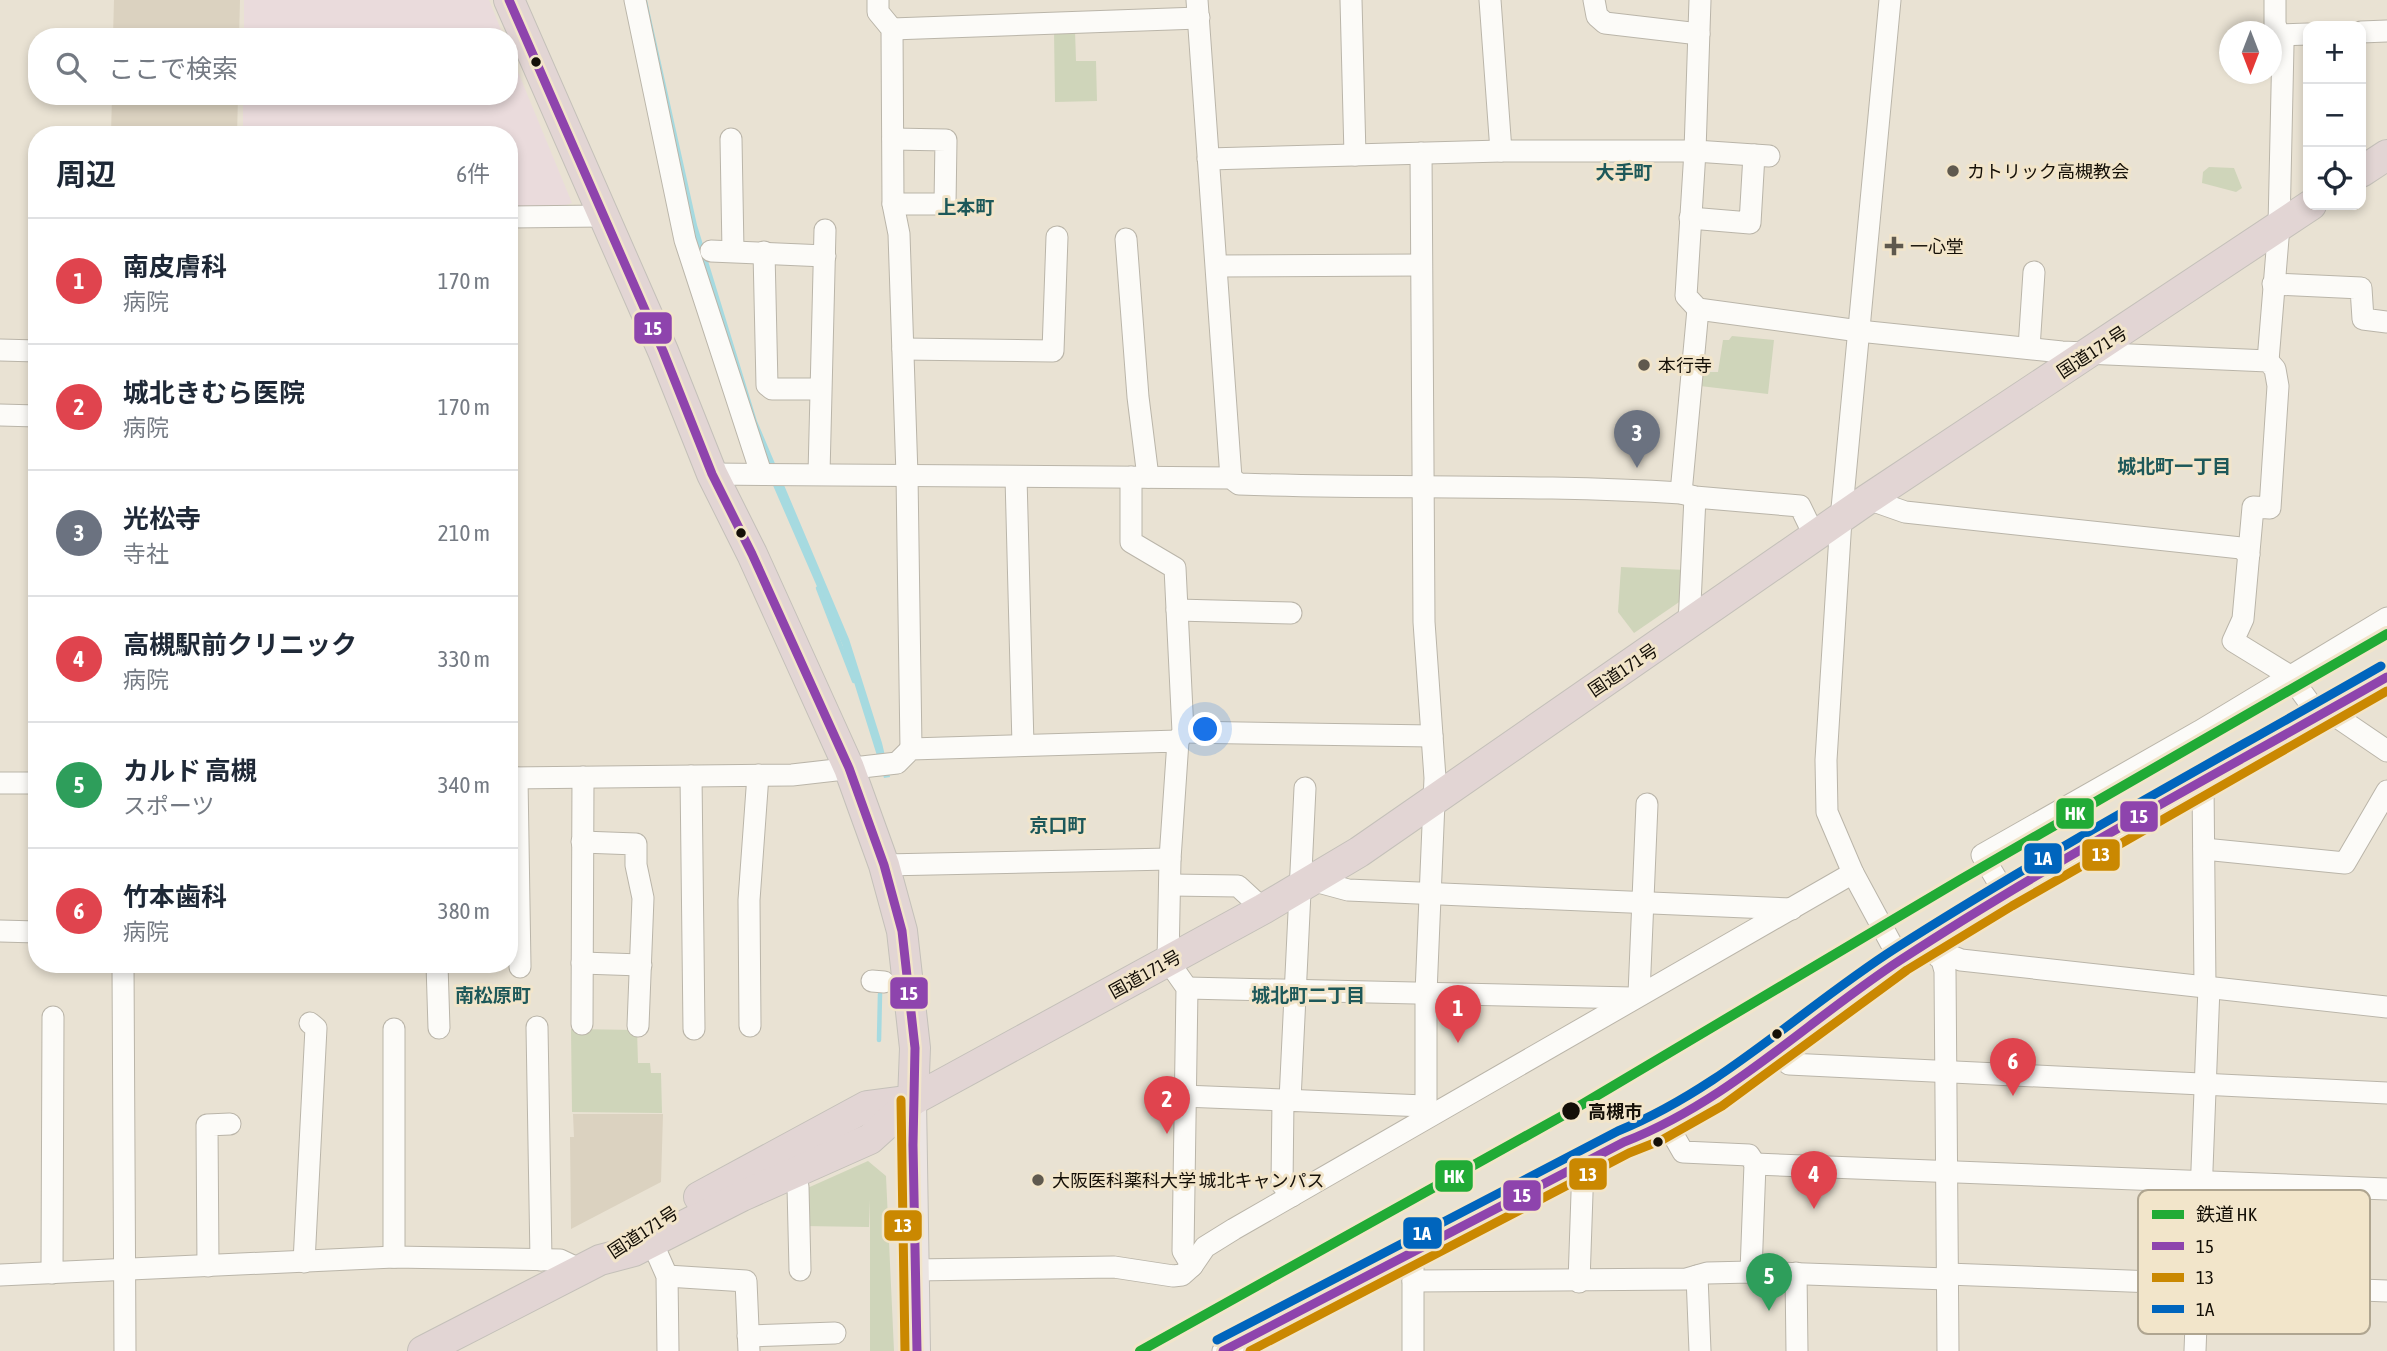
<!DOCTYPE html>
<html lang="ja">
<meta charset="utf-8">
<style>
:root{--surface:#fff;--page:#f2f2f3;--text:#1f2937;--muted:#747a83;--line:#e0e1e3;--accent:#5f594e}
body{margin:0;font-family:"Asap Condensed","Noto Sans JP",sans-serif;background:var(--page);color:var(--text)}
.controls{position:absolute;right:21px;top:21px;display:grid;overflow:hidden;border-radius:14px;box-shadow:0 4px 10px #0003}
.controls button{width:63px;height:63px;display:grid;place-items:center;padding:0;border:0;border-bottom:2px solid var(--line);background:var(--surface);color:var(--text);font:35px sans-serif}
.compass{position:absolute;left:2219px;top:21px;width:63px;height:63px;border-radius:50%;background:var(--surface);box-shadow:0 4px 10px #0003;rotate:180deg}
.you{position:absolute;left:1206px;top:730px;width:24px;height:24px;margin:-18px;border:5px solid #fff;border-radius:50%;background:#1a73e8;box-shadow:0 0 0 10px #1a73e833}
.badge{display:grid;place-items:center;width:46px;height:46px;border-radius:50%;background:var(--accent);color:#fff;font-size:23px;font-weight:700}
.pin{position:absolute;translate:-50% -58px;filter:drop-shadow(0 2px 4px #0008)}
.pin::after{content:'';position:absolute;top:37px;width:24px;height:21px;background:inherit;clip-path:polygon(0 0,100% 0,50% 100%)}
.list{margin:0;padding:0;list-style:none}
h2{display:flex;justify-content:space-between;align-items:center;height:91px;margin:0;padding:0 28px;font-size:30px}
h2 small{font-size:23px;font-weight:400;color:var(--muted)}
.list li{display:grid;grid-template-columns:46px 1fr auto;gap:21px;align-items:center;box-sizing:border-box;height:126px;padding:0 28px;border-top:2px solid var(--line)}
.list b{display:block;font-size:26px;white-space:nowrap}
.list p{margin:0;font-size:23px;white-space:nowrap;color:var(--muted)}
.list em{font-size:23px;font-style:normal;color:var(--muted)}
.icon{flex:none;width:38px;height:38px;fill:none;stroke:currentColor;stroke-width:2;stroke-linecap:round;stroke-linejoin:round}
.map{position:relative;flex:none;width:2387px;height:1351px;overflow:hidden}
.search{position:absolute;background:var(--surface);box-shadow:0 4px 10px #0003;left:28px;top:28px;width:490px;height:77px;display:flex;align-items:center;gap:18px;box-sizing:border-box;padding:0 24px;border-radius:28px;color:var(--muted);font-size:26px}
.panel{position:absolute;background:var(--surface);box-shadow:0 4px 10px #0003;left:28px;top:126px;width:490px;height:847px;border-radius:28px}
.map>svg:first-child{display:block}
.commercial{fill:#dbd2c0}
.industrial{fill:#eadbdc}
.green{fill:#cfd5ba}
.water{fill:#a6dae0}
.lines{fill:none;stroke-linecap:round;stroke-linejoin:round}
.stream{stroke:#a6dae0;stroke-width:4.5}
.minor-casing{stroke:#bab5a9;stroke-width:23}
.major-casing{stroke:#c4c0b9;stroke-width:28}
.highway-casing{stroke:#c4c0b9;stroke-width:32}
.minor{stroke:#fcfbf8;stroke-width:21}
.major{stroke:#ece5e2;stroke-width:26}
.highway{stroke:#e2d5d4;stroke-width:30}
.bus-1-casing{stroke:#f2e5ca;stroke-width:14}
.bus-2-casing{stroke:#f2e5ca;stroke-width:14}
.bus-3-casing{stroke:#f2e5ca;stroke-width:14}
.bus-1{stroke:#8e44ad;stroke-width:9}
.bus-2{stroke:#ca8801;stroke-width:9}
.bus-3{stroke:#0065bd;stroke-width:9}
.rail-1-casing{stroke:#f2e5ca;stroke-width:16}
.rail-1{stroke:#21ab36;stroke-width:10}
.bus-dot{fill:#140f07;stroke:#f2e5ca;stroke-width:2.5}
.poi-dot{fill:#5f594e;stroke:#f2e5ca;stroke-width:2.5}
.labels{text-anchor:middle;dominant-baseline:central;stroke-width:6;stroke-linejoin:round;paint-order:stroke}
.poi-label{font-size:18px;fill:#140f07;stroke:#f2e5ca;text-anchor:start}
.street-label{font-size:18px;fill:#140f07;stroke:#f2e5ca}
.stop-label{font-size:18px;font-weight:bold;fill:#140f07;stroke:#f2e5ca;text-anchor:start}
.neighbourhood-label{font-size:19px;font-weight:bold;fill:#1d5859;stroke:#f2e5ca}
.key{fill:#f2e5ca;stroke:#afa590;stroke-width:2}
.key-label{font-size:19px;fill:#140f07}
.line-badge{stroke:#f2e5ca;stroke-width:2.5}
.badge-label{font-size:19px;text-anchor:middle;font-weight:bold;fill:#fff}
</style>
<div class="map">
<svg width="2387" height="1351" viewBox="0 0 2387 1351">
<rect width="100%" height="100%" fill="#e9e2d3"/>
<g class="commercial">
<polygon points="114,0 240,0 239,37 113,37"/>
<polygon points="112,96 238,96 237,135 111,135"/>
<polygon points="573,1114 663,1114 661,1182 571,1229 570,1137 574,1137"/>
</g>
<g class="industrial">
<polygon points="244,0 489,0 504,37 244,37"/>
<polygon points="509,50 572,203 557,208 509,210 509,135 243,135 243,96 509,96"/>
</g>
<g class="green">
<polygon points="1075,30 1076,61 1096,61 1097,101 1055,102 1054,31"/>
<polygon points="2209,167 2234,168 2242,188 2236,192 2202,183 2203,172"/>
<polygon points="1732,336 1774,340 1768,394 1700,386 1703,372 1718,372 1723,340 1729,340"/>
<polygon points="1621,567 1686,570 1685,598 1634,633 1618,612"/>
<polygon points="571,1029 637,1030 638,1063 650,1063 651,1073 661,1073 662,1113 572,1112"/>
<polygon points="868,1161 886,1176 894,1351 870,1351 870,1200 869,1227 803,1226 803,1190"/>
</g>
<polygon class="water" points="637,0 647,0 697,225 757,421 849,639 882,743 890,777 884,778 842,644 765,467 707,289"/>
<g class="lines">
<g class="stream">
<polyline points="818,588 854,681"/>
<polyline points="879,1040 880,994"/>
</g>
<g class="minor-casing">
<g id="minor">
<polyline points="635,0 685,240 761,473"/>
<polyline points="878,0 878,12 892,29 893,204 899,234 907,475 911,749"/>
<polyline points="1197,0 1231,478"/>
<polyline points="1351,0 1355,155"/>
<polyline points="1490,0 1501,151"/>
<polyline points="1594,0 1597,16 1605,23 1699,34"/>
<polyline points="1700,0 1695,151 1769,156"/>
<polyline points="1890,0 1841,519 1826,760 1827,812 1853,873 1900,960"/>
<polyline points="892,29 1199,18"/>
<polyline points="2361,32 2387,31"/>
<polyline points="2278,35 2308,34"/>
<polyline points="731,139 733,251"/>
<polyline points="893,139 946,140 945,204 893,204"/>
<polyline points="1421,153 1424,622 1435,778 1426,993 1426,1116"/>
<polyline points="1208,159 1501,151 1695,151 1686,296 1698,309 1859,331 2062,352 2268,361 2275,369 2278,386 2270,508 2253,507 2243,619 2233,641 2290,676 2314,709 2340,719 2387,751"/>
<polyline points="509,217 603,216"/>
<polyline points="1690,218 1750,223 1754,155"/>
<polyline points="1126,239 1138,397 1148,477"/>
<polyline points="711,251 825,256"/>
<polyline points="764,252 767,385 772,389 820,389"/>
<polyline points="1218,266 1421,265"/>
<polyline points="2273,284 2361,288 2363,319 2387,322"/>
<polyline points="2029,348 2034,272"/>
<polyline points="903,349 1053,351 1057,237"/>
<polyline points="0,350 37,351"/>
<polyline points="2268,361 2279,226 2283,45 2275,24 2275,0"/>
<polyline points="0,415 37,416"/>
<path d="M712 474 1231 478 1239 484C1386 489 1534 484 1681 493L1695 497 1800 506 1815 537"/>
<polyline points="819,474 825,230"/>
<polyline points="1016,477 1023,745"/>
<polyline points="1131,477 1131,542 1175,568 1183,732 1178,741"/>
<polyline points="1681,493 1698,309"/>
<polyline points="1868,499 1905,512 2241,548 2249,555"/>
<polyline points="1177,610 1291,613"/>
<polyline points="1689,625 1695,497"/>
<polyline points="1183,732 1432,736"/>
<polyline points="691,776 694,1029"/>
<polyline points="509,778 792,775 897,763 911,749 1178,741 1170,859 1168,961 1187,988 1183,1251 1192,1266 1182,1275 1173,1276 1114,1267 914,1270"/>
<polyline points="517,778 520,967"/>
<polyline points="0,783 37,783"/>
<polyline points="2203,785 2205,987"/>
<polyline points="582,842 636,844 636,865 643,898 638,1026"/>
<polyline points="2204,849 2345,863 2387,791"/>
<polyline points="884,865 1170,859"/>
<polyline points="1311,880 1348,890 1792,909"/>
<polyline points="1171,885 1238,886 1263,909"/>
<polyline points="2006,895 1982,855 2200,731 2387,618"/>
<polyline points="0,931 37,932"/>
<polyline points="1924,945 1961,960 2387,1007"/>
<polyline points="1928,948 1942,960 1945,971 1948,1351"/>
<polyline points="582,963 641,965"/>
<polyline points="123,964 125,1351"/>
<polyline points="437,964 439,1028"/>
<polyline points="872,981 884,982"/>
<polyline points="1187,988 1632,998"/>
<polyline points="1639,994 1647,804"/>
<polyline points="582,1024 583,777"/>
<polyline points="750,1026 749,900 758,775"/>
<polyline points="537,1027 541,1260"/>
<polyline points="394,1029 394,1257"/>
<polyline points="1773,1051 1789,1064 2387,1093"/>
<polyline points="1183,1096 1283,1100"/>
<polyline points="1290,1100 1305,788"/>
<polyline points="1667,1124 1683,1152 1749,1155 1755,1164 1751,1272"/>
<polyline points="1755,1164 2387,1189"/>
<polyline points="792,1173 798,1187 800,1270"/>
<polyline points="1292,1196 1282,1184 1283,1100 1424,1106"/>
<polyline points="652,1242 667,1276 668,1351"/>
<polyline points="304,1262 316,1028 310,1023"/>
<polyline points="208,1266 207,1125 230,1124"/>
<polyline points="1192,1266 1205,1247 1234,1229 1853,873"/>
<polyline points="1413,1268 1413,1351"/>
<polyline points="52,1273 53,1017"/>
<polyline points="1796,1273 1797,1351"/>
<polyline points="1947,1274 2387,1291"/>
<polyline points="0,1275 394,1257 560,1260 581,1270"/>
<polyline points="667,1276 746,1281 749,1351"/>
<polyline points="1697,1276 1700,1351"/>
<polyline points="1413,1281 1686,1279 1707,1273 1751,1272 1947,1279"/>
<polyline points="1579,1282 1583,1164"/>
<polyline points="748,1336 835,1333"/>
<polyline points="1223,1351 1624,1142 1657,1129 1716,1095 1900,960 2006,895 2387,677"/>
<polyline points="2195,1351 2209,987"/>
</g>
</g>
<g class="major-casing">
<polyline id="major" points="913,1100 917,1351"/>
</g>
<g class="highway-casing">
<g id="highway">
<polyline points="509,0 663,351 712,474 752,554 849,768 884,865 902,931 915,1048 913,1100"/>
<polyline points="2361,172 2387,155"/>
<polyline points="699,1197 867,1106 913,1100"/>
<polyline points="423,1351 600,1260 634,1251 742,1196 870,1139 913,1100 1263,909 1359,852 1868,499 2311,205"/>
</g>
</g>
<use href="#minor" class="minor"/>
<use href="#major" class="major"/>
<use href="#highway" class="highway"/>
<g class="bus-1-casing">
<g id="bus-1">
<polyline points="509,0 663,351 712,474 752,554 849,768 884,865 902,931 915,1048 913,1145 917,1351"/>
<path d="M1223 1351 1624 1142C1729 1101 1808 1020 1902 959 2058 857 2225 770 2387 677"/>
</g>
</g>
<g class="bus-2-casing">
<g id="bus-2">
<polyline points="901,1100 905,1351"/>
<polyline points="1250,1351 1629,1153 1662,1140 1722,1106 1907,970 2012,906 2387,691"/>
</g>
</g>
<g class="bus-3-casing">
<path id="bus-3" d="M1217 1340 1618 1131C1723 1088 1802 1008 1896 948 2053 848 2219 759 2381 666"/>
</g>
<use href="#bus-1" class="bus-1"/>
<use href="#bus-2" class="bus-2"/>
<use href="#bus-3" class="bus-3"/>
<g class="rail-1-casing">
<polyline id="rail-1" points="1140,1351 1571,1111 1960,880 2387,634"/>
</g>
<use href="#rail-1" class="rail-1"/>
</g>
<g class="bus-dot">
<circle cx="536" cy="62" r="6"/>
<circle cx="741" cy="533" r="6"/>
<circle cx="1777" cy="1034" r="6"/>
<circle cx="1571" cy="1111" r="10"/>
<circle cx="1658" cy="1142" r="6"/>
</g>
<g class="poi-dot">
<circle cx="1953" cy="171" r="7"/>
<path d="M1890.5 235.5h7v7h7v7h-7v7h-7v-7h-7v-7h7z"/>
<circle cx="1644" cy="365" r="7"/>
<circle cx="1038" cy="1180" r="7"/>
</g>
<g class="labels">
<g class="poi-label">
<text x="1967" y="171">カトリック高槻教会</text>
<text x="1910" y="246">一心堂</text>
<text x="1658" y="365">本行寺</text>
<text x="1052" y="1180">大阪医科薬科大学 城北キャンパス</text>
</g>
<g class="street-label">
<text transform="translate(2092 352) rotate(-33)">国道171号</text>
<text transform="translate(1623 670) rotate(-34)">国道171号</text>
<text transform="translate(1145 974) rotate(-29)">国道171号</text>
<text transform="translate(643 1232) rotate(-33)">国道171号</text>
</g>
<g class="stop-label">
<text x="1588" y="1111">高槻市</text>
</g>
<g class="neighbourhood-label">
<text x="1624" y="172">大手町</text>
<text x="966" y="207">上本町</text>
<text x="2174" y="466">城北町一丁目</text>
<text x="1058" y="825">京口町</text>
<text x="493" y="995">南松原町</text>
<text x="1308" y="995">城北町二丁目</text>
</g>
</g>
<rect x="2138" y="1190" width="232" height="144" rx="10" class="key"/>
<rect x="2152" y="1210" width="32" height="9" fill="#21ab36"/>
<rect x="2152" y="1242" width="32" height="8" fill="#8e44ad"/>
<rect x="2152" y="1273" width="32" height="9" fill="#ca8801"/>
<rect x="2152" y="1305" width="32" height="8" fill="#0065bd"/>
<g class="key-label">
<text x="2196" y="1221">鉄道 HK</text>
<text x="2196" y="1253">15</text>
<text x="2196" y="1284">13</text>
<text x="2196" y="1316">1A</text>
</g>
<g class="line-badge">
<rect x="633" y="311" width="40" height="34" rx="7" fill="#8e44ad"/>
<rect x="2055" y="797" width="40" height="33" rx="7" fill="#21ab36"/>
<rect x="2119" y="800" width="40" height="33" rx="7" fill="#8e44ad"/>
<rect x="2081" y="838" width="40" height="34" rx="7" fill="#ca8801"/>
<rect x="2023" y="842" width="40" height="33" rx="7" fill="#0065bd"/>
<rect x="889" y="976" width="40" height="34" rx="7" fill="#8e44ad"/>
<rect x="1568" y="1157" width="40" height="34" rx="7" fill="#ca8801"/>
<rect x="1434" y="1159" width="40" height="34" rx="7" fill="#21ab36"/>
<rect x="1502" y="1179" width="40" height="33" rx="7" fill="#8e44ad"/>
<rect x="883" y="1209" width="40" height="33" rx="7" fill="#ca8801"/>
<rect x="1402" y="1216" width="41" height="34" rx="7" fill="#0065bd"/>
</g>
<g class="badge-label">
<text x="653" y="335">15</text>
<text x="2075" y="820">HK</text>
<text x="2139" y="823">15</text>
<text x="2101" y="861">13</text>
<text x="2043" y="865">1A</text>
<text x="909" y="1000">15</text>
<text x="1588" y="1181">13</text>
<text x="1454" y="1183">HK</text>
<text x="1522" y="1202">15</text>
<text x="903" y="1232">13</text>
<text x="1422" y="1240">1A</text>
</g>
</svg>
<div class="controls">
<button>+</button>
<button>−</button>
<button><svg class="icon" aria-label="locate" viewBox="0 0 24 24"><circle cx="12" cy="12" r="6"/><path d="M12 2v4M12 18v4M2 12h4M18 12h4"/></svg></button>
</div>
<svg class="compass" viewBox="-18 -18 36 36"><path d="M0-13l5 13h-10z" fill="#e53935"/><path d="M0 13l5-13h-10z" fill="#747a83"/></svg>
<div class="you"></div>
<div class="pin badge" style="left:1458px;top:1043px;background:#e0444e">1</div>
<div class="pin badge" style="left:1167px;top:1134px;background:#e0444e">2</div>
<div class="pin badge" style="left:1637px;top:468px;background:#6b7280">3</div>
<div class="pin badge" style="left:1814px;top:1209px;background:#e0444e">4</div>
<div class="pin badge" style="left:1769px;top:1311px;background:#2e9e5b">5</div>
<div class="pin badge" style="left:2013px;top:1096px;background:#e0444e">6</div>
<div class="search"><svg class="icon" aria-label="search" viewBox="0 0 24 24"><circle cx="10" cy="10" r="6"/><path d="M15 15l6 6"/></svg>ここで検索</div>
<section class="panel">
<h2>周辺<small>6件</small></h2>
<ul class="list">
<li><span class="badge" style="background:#e0444e">1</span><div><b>南皮膚科</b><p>病院</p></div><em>170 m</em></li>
<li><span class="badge" style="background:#e0444e">2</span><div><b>城北きむら医院</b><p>病院</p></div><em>170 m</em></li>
<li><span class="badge" style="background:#6b7280">3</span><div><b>光松寺</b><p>寺社</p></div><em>210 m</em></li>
<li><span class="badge" style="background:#e0444e">4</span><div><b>高槻駅前クリニック</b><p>病院</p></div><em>330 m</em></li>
<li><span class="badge" style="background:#2e9e5b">5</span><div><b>カルド 高槻</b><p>スポーツ</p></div><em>340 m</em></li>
<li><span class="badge" style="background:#e0444e">6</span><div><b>竹本歯科</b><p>病院</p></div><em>380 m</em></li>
</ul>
</section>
</div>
